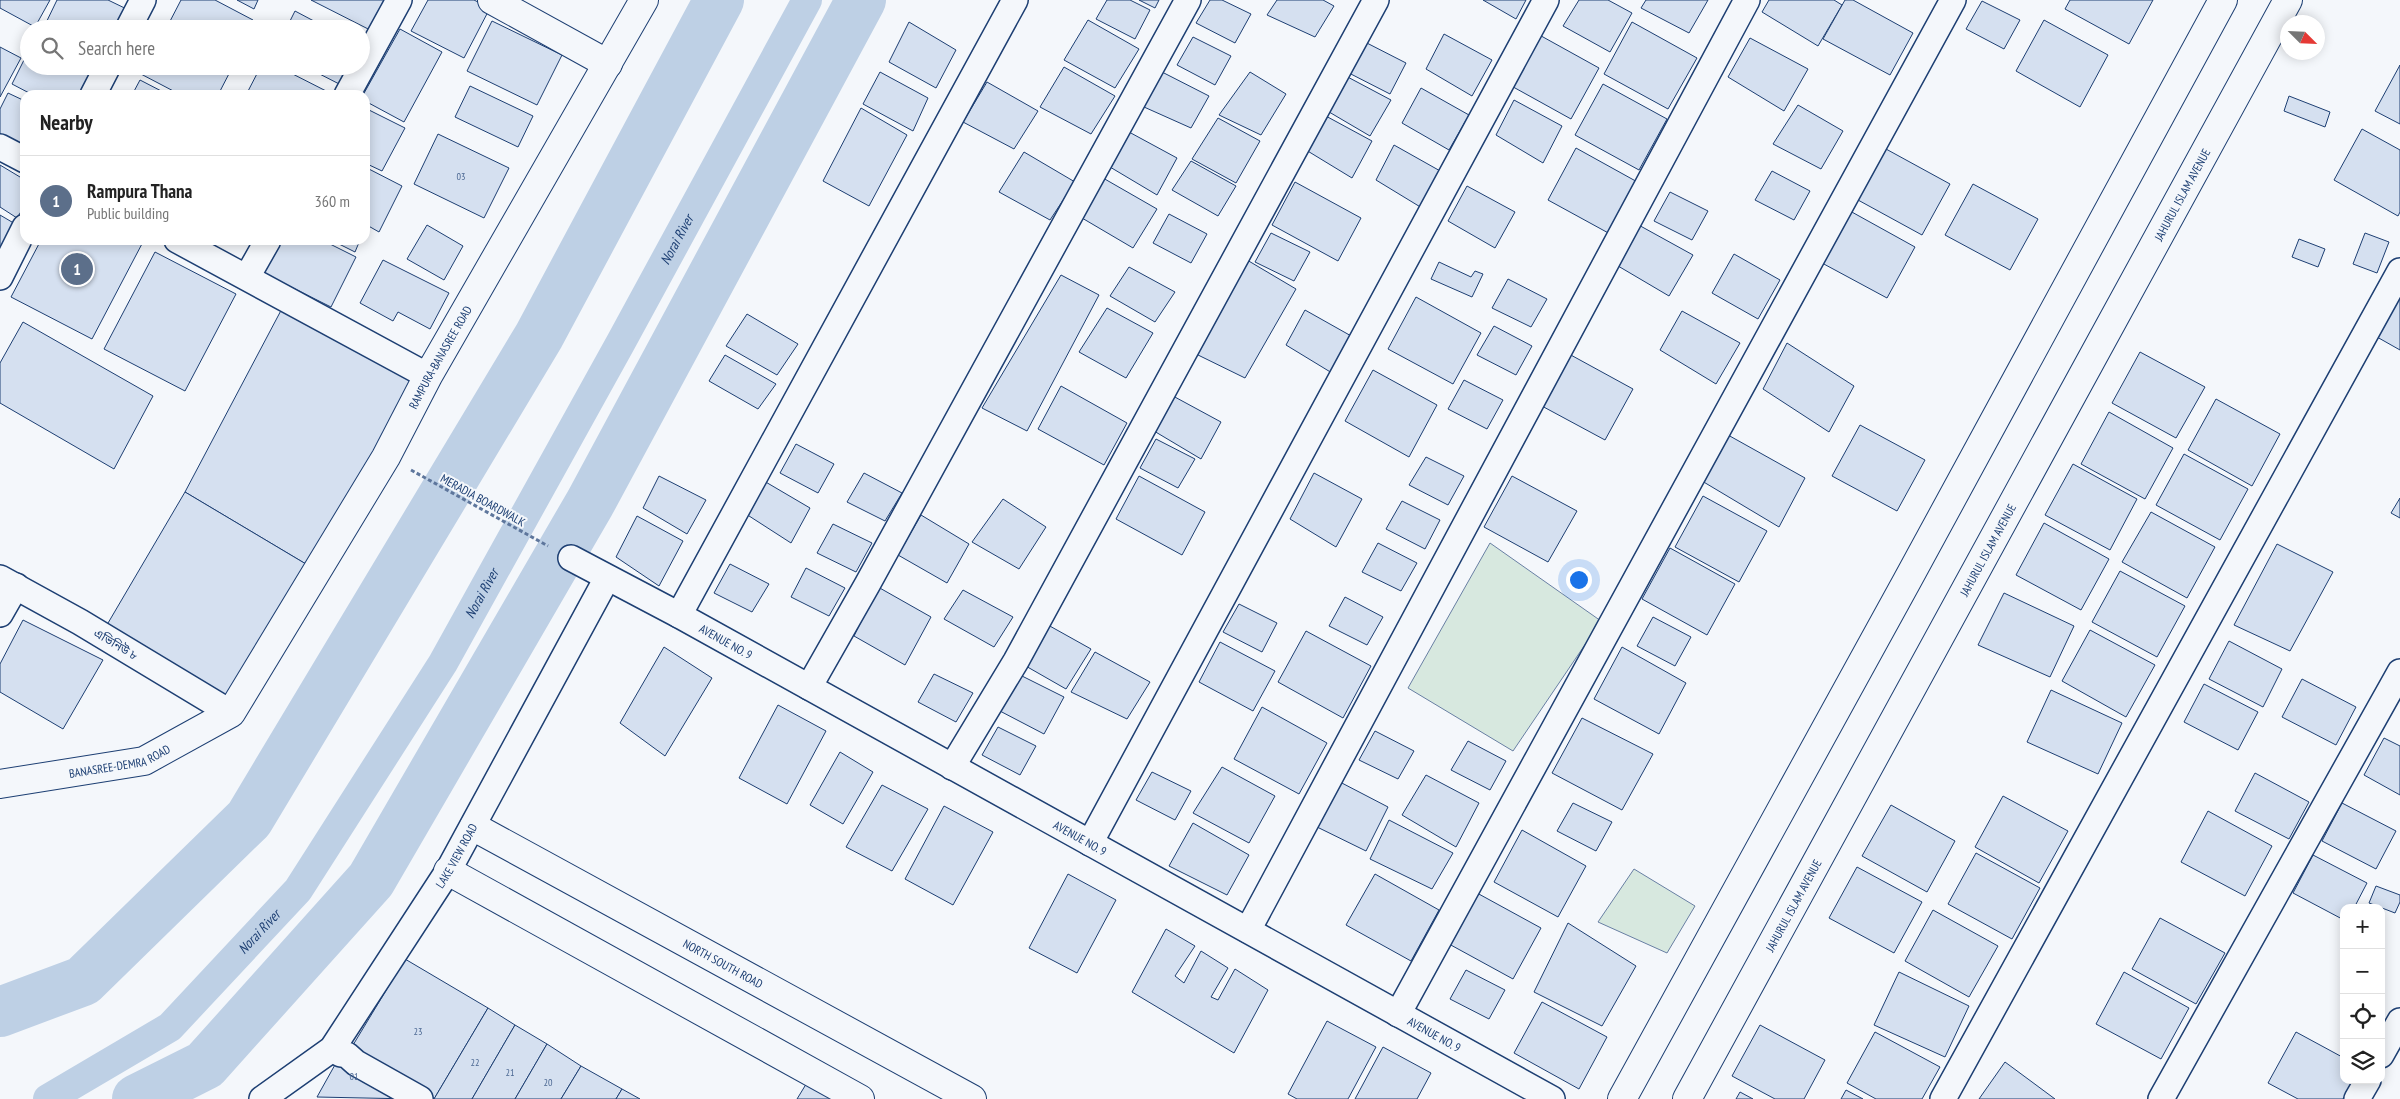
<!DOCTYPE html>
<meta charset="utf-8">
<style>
:root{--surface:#fff;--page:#f2f2f2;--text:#222;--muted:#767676;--line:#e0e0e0;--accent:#c62828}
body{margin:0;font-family:"PT Sans Narrow","Noto Sans Bengali",sans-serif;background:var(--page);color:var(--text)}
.controls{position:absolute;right:15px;bottom:15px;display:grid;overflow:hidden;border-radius:10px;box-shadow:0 2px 12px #0003}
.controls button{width:45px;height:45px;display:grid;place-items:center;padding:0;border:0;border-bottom:1px solid var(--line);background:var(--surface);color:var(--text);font:25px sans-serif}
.compass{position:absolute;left:2280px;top:15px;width:45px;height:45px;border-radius:50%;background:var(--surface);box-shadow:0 2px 12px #0003;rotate:114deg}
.you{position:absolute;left:1578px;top:579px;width:18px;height:18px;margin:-12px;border:4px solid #fff;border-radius:50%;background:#1a73e8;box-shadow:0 0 0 8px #1a73e833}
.badge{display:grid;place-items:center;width:32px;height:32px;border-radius:50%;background:var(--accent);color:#fff;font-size:16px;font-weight:700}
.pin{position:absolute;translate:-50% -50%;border:2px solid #fff;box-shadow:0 1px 5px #0006}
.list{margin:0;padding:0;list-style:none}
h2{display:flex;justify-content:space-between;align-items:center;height:65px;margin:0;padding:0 20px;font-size:21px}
h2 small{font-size:16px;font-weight:400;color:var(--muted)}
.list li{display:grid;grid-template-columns:32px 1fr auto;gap:15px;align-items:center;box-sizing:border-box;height:90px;padding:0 20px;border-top:1px solid var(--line)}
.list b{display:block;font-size:19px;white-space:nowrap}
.list p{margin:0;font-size:16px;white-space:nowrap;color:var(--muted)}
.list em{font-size:16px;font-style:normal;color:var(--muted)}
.icon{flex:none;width:28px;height:28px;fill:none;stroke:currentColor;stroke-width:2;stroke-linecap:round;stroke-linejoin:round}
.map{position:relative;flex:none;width:2400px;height:1099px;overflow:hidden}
.search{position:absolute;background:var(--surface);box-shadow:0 2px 12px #0003;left:20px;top:20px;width:350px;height:55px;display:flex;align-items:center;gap:12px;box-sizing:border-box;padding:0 18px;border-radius:28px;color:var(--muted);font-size:19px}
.panel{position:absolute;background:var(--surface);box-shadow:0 2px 12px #0003;left:20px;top:90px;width:350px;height:155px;border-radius:15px}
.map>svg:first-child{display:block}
.green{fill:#d7e8df;stroke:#687fa3}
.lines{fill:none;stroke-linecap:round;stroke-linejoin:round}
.canal{stroke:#bed0e5;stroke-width:30}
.river{stroke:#bed0e5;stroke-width:50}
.building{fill:#d5e0f0;stroke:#1d3f73}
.street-casing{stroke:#1d3f73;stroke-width:28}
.secondary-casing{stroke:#1d3f73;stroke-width:30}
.primary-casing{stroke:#1d3f73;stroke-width:30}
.path{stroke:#5e769c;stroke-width:3;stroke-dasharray:4 2.5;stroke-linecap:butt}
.street{stroke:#f4f7fb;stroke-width:25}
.secondary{stroke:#f4f7fb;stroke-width:28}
.primary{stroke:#f4f7fb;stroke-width:28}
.labels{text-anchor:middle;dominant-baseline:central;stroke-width:4;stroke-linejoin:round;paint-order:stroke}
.number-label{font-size:10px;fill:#4b6792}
.street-label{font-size:12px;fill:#1d3f73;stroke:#f4f7fb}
.water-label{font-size:14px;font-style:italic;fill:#1d3f73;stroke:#f4f7fb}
</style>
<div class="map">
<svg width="2400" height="1099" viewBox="0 0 2400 1099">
<rect width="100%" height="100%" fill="#f4f7fb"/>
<g class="green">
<polygon points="1490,543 1601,621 1513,751 1408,688"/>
<polygon points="1634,869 1695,906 1667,953 1598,922"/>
</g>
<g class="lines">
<path class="canal" id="s1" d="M48 1099 170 1027 298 890 443 663 621 342 807 0"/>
<g class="river">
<polyline points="0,1012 83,981 249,819 539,336 719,0"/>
<polyline points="137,1099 205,1065 371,880 590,503 861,0"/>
</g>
</g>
<g class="building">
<polygon points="0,0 50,0 35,27 0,8"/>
<polygon points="57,0 108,0 137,14 130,29 43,29"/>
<polygon points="181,0 215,0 253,20 249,29 170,29 167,27"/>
<polygon points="237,0 258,0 254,9"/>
<polygon points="311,0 395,0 378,34"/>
<polygon points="428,0 474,0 490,8 464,58 411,31"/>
<polygon points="1107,0 1130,0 1150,10 1135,39 1096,19"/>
<polygon points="1139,0 1159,0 1155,8"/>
<polygon points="1210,0 1222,0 1251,14 1235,43 1196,23"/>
<polygon points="1277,0 1323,0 1334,6 1315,37 1267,15"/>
<polygon points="1483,0 1526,0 1516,19"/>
<polygon points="1579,0 1608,0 1632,13 1610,52 1563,26"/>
<polygon points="1646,0 1708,0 1689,33 1641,8"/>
<polygon points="1769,0 1834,0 1842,5 1818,46 1762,12"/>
<polygon points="1845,0 1853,0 1913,33 1890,75 1823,39"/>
<polygon points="2070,0 2153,0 2129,44 2065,9"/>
<polygon points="1982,1 2020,20 2004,49 1966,29"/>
<polygon points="295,11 329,29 286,29"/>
<polygon points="1088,20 1139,49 1115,88 1064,60"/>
<polygon points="2044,20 2108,55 2080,107 2016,71"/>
<polygon points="492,21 562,55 537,105 467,71"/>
<polygon points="909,22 956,50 936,88 889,62"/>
<polygon points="1632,22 1697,58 1668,109 1604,74"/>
<polygon points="400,29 442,52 404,122 365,101 363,95"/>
<polygon points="1534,32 1599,68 1571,119 1506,83"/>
<polygon points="1444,34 1492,60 1472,96 1426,69"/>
<polygon points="1193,37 1231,56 1215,85 1177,65"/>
<polygon points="1750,38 1808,69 1784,111 1728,77"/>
<polygon points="1361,40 1406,63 1390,94 1345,71"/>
<polygon points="0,47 21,58 0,97"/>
<polygon points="29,50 29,66 100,66 94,95 33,95 12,84"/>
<polygon points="2400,65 2400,124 2375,111"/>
<polygon points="143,66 233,66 218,95 181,95 139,73"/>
<polygon points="261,66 277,66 334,95 246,95"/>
<polygon points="304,66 358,66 347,88"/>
<polygon points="1064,67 1115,96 1091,134 1040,107"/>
<polygon points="880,72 928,98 913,131 863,104"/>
<polygon points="1162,72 1209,96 1191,128 1144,107"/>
<polygon points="1250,72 1286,94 1261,135 1219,115"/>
<polygon points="1342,74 1391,100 1370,136 1324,109"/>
<polygon points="140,80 169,95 132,95"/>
<polygon points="987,82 1038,111 1014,149 963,122"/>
<polygon points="1603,84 1667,119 1639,170 1575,135"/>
<polygon points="470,86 533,116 518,147 455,117"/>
<polygon points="1421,88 1469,115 1449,150 1402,123"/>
<polygon points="8,93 25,101 25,151 0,139 0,109"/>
<polygon points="2289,96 2330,112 2325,127 2284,111"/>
<polygon points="1514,100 1562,126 1543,163 1496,135"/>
<polygon points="1798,105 1843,131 1821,169 1773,144"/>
<polygon points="365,108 405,128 382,171 365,163"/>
<polygon points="861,108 907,135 869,206 823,181"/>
<polygon points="1324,115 1372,141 1352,178 1306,150"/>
<polygon points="1218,118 1260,141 1236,183 1192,159"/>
<polygon points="2362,129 2400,150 2400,212 2398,216 2334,180"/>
<polygon points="1129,132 1177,158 1157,195 1110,167"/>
<polygon points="438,134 509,168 484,218 414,184"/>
<polygon points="1394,145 1442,172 1422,208 1376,180"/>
<polygon points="1576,148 1641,184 1612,235 1548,200"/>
<polygon points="1886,149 1950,184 1922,235 1858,200"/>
<polygon points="1024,152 1075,182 1050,220 999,192"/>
<polygon points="1191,161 1236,186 1218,216 1172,190"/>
<polygon points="0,165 25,180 25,205 17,218 0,207"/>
<polygon points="365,167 402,186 379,232 365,224"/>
<polygon points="1772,171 1810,191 1794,220 1755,200"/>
<polygon points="1103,178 1157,209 1133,248 1082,218"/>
<polygon points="1295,182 1361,218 1338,261 1272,225"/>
<polygon points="1973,184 2038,219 2010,270 1945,235"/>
<polygon points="1467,186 1515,212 1495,248 1448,221"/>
<polygon points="1670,192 1708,211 1692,240 1654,221"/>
<polygon points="1850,211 1915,247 1887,298 1822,263"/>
<polygon points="1169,214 1207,234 1191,263 1153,243"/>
<polygon points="0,215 17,225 0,255"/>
<polygon points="1635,223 1693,255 1669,296 1613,263"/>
<polygon points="427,225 463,246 444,280 407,259"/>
<polygon points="1271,233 1310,252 1294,281 1255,262"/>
<polygon points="2365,233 2389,242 2377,273 2353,264"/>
<polygon points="2299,239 2325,249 2318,267 2292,257"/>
<polygon points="41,240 144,240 92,339 11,297"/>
<polygon points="277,240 322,240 356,257 331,307 261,272"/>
<polygon points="331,240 360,240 355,252"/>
<polygon points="155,252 236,294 185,391 104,349"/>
<polygon points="1734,254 1780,280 1758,319 1712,293"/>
<polygon points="383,260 449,293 430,329 398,312 393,321 360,303"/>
<polygon points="1247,260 1296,289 1245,378 1196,354"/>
<polygon points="1439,262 1471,277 1475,271 1483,274 1472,297 1431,279"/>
<polygon points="1129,267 1175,292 1155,322 1110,296"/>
<polygon points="1061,275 1099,295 1027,431 982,408"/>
<polygon points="1508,279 1547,299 1531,327 1492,308"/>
<polygon points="2400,295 2400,350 2377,337"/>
<polygon points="1416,297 1481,333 1453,384 1388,349"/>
<polygon points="286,301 428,376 316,570 185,492"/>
<polygon points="1107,308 1153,333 1126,378 1079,352"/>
<polygon points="1305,310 1353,337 1332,373 1286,345"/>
<polygon points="1682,311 1740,343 1716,384 1660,350"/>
<polygon points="747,314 798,344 777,375 726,346"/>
<polygon points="23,322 153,396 114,469 0,403 0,363"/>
<polygon points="1494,326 1532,346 1516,375 1477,355"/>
<polygon points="1787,343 1854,386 1829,432 1763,389"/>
<polygon points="2140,352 2205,387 2176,438 2112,403"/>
<polygon points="1569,354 1633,389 1605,440 1540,405"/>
<polygon points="725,355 776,384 758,409 709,381"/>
<polygon points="1373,370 1437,405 1409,457 1345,421"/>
<polygon points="1464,380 1503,400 1487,429 1448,409"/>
<polygon points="1061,386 1127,423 1104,465 1038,429"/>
<polygon points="1173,396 1221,422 1201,459 1154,431"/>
<polygon points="2216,399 2280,434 2252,486 2188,450"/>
<polygon points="2109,412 2173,448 2145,499 2081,464"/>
<polygon points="1860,425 1925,460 1897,511 1832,476"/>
<polygon points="1728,435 1805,478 1779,527 1702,481"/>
<polygon points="1156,439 1195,459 1178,488 1140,468"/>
<polygon points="796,444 834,464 818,493 780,473"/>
<polygon points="2184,454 2248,489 2220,540 2156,505"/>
<polygon points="1426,457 1464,476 1448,505 1409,485"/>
<polygon points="2073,464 2137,499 2110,550 2045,515"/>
<polygon points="864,473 902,493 885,521 847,502"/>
<polygon points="1314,473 1362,499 1336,547 1290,519"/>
<polygon points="659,476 706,500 687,534 643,508"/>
<polygon points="1139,476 1205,512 1182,555 1116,519"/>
<polygon points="1512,476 1577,511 1548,562 1484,527"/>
<polygon points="764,481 810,508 791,543 746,514"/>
<polygon points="185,492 316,570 231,713 101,635"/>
<polygon points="1703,496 1767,531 1739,582 1675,547"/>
<polygon points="2400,498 2400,518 2391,513"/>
<polygon points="1003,499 1046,527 1019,569 972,542"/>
<polygon points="1402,501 1440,520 1425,549 1386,529"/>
<polygon points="2151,512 2215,547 2187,598 2122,562"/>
<polygon points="921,515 969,544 947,583 898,555"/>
<polygon points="637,516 683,541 659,586 616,557"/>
<polygon points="2044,523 2109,559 2081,610 2016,575"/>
<polygon points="833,524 872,543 856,572 817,553"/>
<polygon points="1378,543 1417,563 1401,591 1362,572"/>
<polygon points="2277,544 2333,572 2290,651 2234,625"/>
<polygon points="1670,548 1735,584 1707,635 1642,599"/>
<polygon points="730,564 769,584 752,612 714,593"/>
<polygon points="806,568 845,588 829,616 791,597"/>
<polygon points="2120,571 2185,606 2157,657 2092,622"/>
<polygon points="878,587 931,617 905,665 854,636"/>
<polygon points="963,590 1013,617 994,647 944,619"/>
<polygon points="2004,593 2074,626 2050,677 1978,645"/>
<polygon points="1345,597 1383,617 1367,645 1329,626"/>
<polygon points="1239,604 1277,623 1262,652 1223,632"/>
<polygon points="1653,617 1691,637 1675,666 1637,646"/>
<polygon points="23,620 103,660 63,729 0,692 0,664"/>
<polygon points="1048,625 1091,649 1066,689 1024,665"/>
<polygon points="2090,630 2155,665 2126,717 2062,681"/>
<polygon points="1306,631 1371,666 1343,718 1278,682"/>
<polygon points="2229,641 2282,669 2263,707 2209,679"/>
<polygon points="1220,642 1275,671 1253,711 1199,682"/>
<polygon points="664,647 712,678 665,756 620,723"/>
<polygon points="1622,647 1686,683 1659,734 1594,699"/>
<polygon points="1095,652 1150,682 1127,719 1071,692"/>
<polygon points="934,674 973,693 956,722 918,702"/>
<polygon points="1018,674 1064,697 1044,734 998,710"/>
<polygon points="2302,679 2356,707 2336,745 2282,717"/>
<polygon points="2204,684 2258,712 2238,750 2184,722"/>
<polygon points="2051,690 2122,723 2098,774 2027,742"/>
<polygon points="778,705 826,731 787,804 739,778"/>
<polygon points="1262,707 1327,743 1299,794 1234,759"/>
<polygon points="1582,718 1653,754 1622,810 1552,773"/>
<polygon points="998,727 1036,746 1020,775 982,755"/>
<polygon points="1375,731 1414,751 1398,779 1359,760"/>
<polygon points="2384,738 2400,746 2400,795 2364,775"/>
<polygon points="1468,741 1506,761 1490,790 1451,770"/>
<polygon points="840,752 873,772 843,824 810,805"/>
<polygon points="1222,767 1275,796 1249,843 1193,813"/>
<polygon points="1152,772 1191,791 1175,820 1136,800"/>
<polygon points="2255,773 2309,802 2289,839 2235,811"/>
<polygon points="1426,775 1479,803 1456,847 1402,815"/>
<polygon points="1338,781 1388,807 1366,851 1313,825"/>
<polygon points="882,785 928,809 892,871 846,847"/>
<polygon points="2003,796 2068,831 2039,883 1975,847"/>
<polygon points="1573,803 1612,822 1596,851 1557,831"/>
<polygon points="2342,803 2396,831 2376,869 2322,841"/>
<polygon points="1891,805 1955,841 1927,892 1862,856"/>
<polygon points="944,806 993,832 953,905 905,879"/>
<polygon points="2208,811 2272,846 2245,896 2181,862"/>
<polygon points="1389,820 1453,853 1432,889 1370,859"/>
<polygon points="1193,823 1249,855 1227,895 1169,866"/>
<polygon points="1522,830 1586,866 1558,917 1494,882"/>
<polygon points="1976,853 2040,888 2012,939 1948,904"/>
<polygon points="2313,855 2367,883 2354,908 2344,908 2344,920 2293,893"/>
<polygon points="1857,867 1922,902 1894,953 1829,918"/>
<polygon points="1068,874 1116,900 1077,973 1029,948"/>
<polygon points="1375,874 1439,910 1411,961 1346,925"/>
<polygon points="2376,886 2400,895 2400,902 2395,913 2369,903"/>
<polygon points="1477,893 1541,928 1513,979 1449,944"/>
<polygon points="1933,910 1998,946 1969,997 1905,961"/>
<polygon points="2160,918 2225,953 2196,1004 2132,969"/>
<polygon points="1568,923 1636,966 1602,1026 1534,992"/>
<polygon points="1166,929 1195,946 1175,976 1184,983 1201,951 1228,968 1211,997 1218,1000 1235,969 1268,990 1234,1053 1132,992"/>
<polygon points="405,959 488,1008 434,1099 420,1099 347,1055"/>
<polygon points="1466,970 1505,990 1489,1019 1450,999"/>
<polygon points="1899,972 1969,1006 1945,1057 1874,1025"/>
<polygon points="2124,972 2189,1008 2161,1059 2096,1024"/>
<polygon points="1542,1002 1607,1037 1579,1089 1514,1053"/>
<polygon points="488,1008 515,1025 472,1099 434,1099"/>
<polygon points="1327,1021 1376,1047 1348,1099 1297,1099 1288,1094"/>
<polygon points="515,1025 547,1044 515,1099 472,1099"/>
<polygon points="1760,1025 1825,1060 1804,1099 1775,1099 1732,1076"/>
<polygon points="1875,1032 1940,1067 1922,1099 1876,1099 1847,1083"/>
<polygon points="2296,1032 2344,1058 2344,1080 2353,1080 2343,1099 2298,1099 2268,1083"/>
<polygon points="547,1044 581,1066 561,1099 515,1099"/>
<polygon points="1383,1047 1431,1073 1417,1099 1355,1099"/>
<polygon points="341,1054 412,1099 317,1097"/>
<polygon points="2005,1062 2055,1099 1979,1099"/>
<polygon points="581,1066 622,1089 616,1099 561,1099"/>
<polygon points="808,1081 839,1099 797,1099"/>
<polygon points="622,1089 640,1099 616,1099"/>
<polygon points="1846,1090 1863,1099 1841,1099"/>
<polygon points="1740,1092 1753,1099 1736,1099"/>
</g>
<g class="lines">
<g class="street-casing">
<g id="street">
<polyline points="128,29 143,0"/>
<polyline points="93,95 108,66"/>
<polyline points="347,95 399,0"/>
<polyline points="0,147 25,160"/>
<polyline points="177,240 428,376"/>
<polyline points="0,277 25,227"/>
<polyline points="247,277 268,240"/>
<path id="s2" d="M571 558 679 615 1552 1099"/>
<polyline points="0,578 80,622 231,713"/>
<polyline points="0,614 16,586"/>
<polyline points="679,615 1015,0"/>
<polyline points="809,687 867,585 1188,0"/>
<polyline points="952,767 1016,661 1376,0"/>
<polyline points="1090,843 1546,0"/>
<polyline points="1248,930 1747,0"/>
<polyline points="1398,1014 1953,0"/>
<polyline points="332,1049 341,1054 347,1055 356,1063 420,1099"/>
<polyline points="2381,1055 2400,1021"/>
<path id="s3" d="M262 1099 332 1049 448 871 607 578"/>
<polyline points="1943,1099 2400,271"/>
<polyline points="2161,1099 2400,672"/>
<polyline points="2357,1099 2368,1080"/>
</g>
</g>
<g class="secondary-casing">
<g id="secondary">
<polyline points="492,0 608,64"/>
<path id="s4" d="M474 827 972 1099"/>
<polyline points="448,871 860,1099"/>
<polyline points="1622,1099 1907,581 2223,0"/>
<path id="s5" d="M1687 1099 2288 0"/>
</g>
</g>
<g class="primary-casing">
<g id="primary">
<path id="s6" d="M0 784 144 761 231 713 386 457 428 376 644 0"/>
</g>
</g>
<polyline class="path" points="411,470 548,546"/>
<use href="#street" class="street"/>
<use href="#secondary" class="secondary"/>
<use href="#primary" class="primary"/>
</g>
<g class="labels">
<g class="number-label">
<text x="461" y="176">03</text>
<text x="418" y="1031">23</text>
<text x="475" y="1062">22</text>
<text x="510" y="1072">21</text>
<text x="354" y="1076">01</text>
<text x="548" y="1082">20</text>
</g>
<g class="street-label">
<text stroke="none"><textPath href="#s5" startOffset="1031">JAHURUL ISLAM AVENUE</textPath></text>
<text stroke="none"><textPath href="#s6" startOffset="658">RAMPURA-BANASREE ROAD</textPath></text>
<text transform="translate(483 500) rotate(29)">MERADIA BOARDWALK</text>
<text stroke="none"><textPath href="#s5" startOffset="626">JAHURUL ISLAM AVENUE</textPath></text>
<text stroke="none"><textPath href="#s2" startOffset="176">AVENUE NO. 9</textPath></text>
<text transform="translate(116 644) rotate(31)">এভিনিউ ৮</text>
<text stroke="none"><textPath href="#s6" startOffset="122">BANASREE-DEMRA ROAD</textPath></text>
<text stroke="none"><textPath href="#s2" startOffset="581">AVENUE NO. 9</textPath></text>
<text stroke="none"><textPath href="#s3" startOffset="316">LAKE VIEW ROAD</textPath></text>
<text stroke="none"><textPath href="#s5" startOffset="221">JAHURUL ISLAM AVENUE</textPath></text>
<text stroke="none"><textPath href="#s4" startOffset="284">NORTH SOUTH ROAD</textPath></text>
<text stroke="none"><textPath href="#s2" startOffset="986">AVENUE NO. 9</textPath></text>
</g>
<g class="water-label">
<text stroke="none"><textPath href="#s1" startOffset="1082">Norai River</textPath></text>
<text stroke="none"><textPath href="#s1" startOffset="678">Norai River</textPath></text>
<text stroke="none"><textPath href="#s1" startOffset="272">Norai River</textPath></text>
</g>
</g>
</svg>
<div class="controls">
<button>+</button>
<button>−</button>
<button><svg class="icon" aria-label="locate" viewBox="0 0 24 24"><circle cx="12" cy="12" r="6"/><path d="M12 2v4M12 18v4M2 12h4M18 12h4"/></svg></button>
<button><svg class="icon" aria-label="layers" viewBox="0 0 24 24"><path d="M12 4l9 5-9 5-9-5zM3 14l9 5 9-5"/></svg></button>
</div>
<svg class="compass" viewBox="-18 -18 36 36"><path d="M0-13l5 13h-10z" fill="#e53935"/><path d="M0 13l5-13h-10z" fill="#767676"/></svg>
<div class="you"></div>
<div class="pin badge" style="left:77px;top:269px;background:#5c6f8a">1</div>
<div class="search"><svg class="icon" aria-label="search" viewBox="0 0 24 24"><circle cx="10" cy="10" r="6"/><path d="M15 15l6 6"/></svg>Search here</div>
<section class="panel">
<h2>Nearby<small></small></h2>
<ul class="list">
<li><span class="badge" style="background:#5c6f8a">1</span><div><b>Rampura Thana</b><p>Public building</p></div><em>360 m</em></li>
</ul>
</section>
</div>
